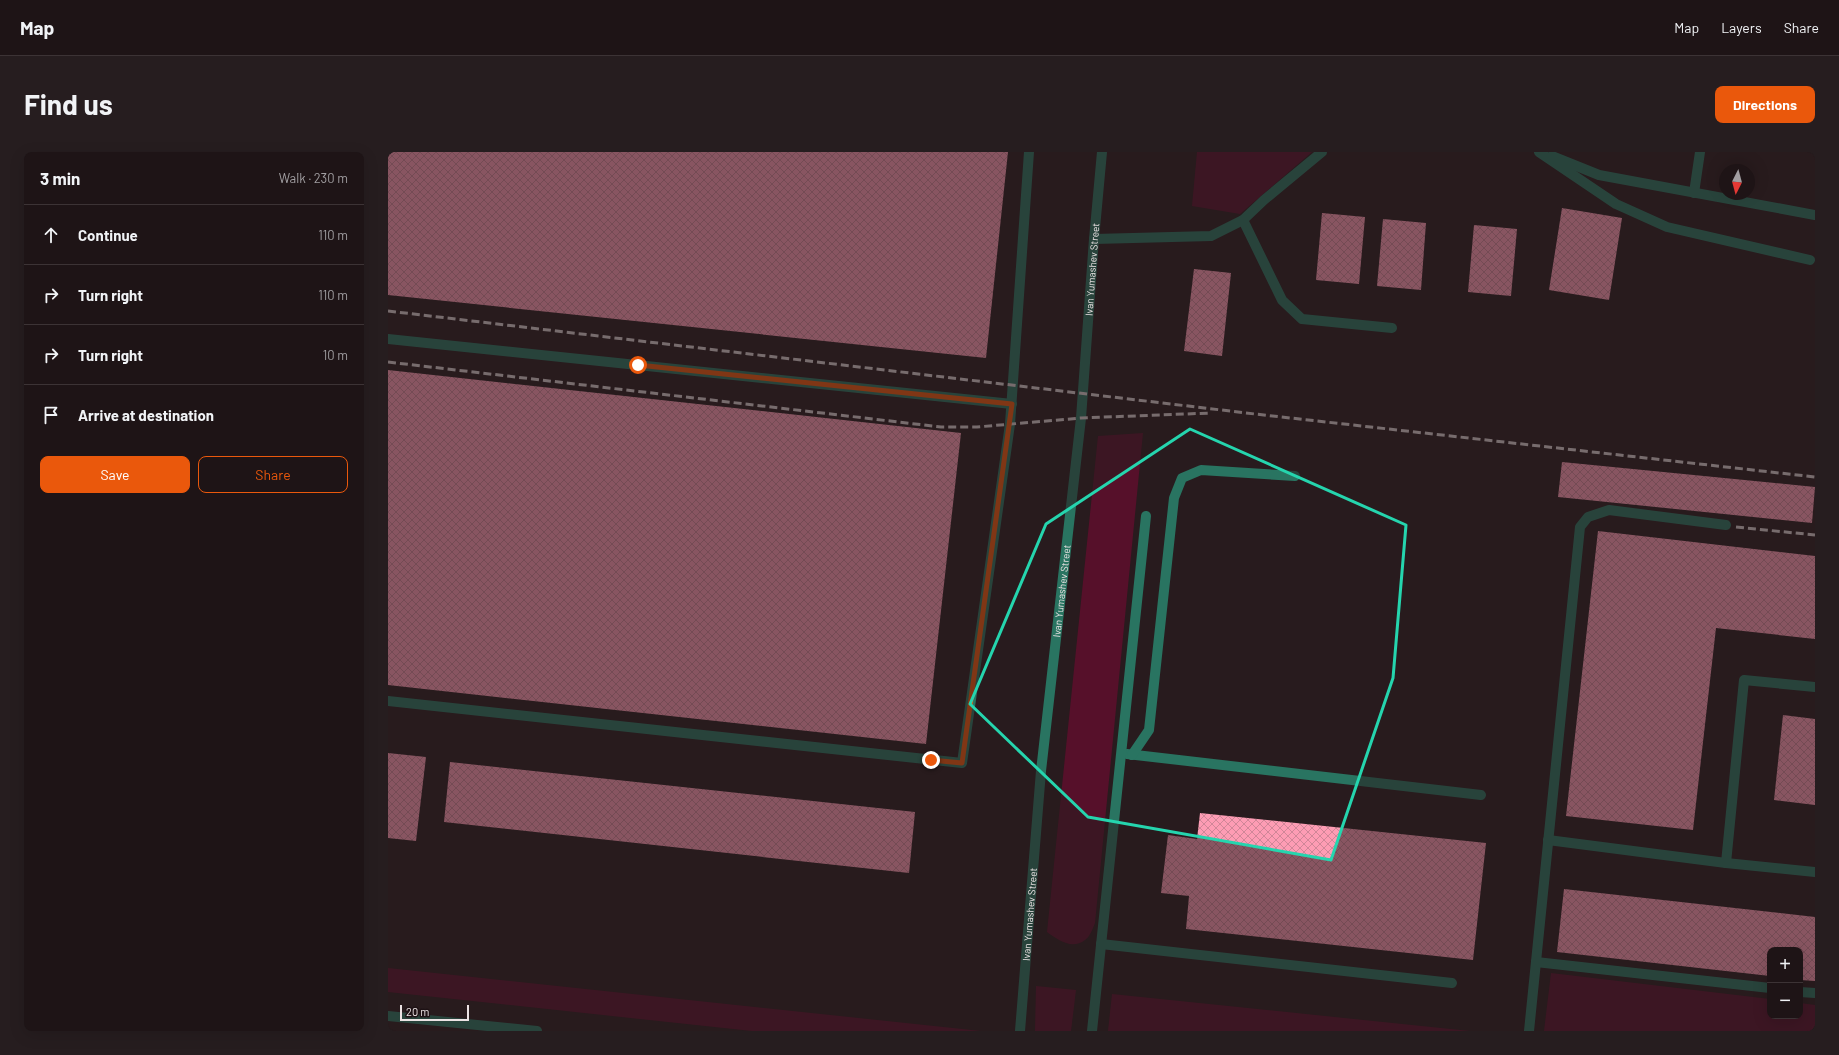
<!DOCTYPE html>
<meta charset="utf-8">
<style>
:root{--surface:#1e1416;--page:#261d1f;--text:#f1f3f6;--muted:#a19ea1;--line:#3c3335;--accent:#ea580c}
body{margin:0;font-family:Barlow,sans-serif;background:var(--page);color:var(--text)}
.controls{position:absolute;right:12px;bottom:12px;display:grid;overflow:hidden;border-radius:8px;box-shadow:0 4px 16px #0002}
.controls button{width:36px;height:36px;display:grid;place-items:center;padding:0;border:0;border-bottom:1px solid var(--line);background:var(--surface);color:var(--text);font:20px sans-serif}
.compass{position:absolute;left:1331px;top:12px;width:36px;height:36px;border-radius:50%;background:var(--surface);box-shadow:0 4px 16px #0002;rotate:186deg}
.scale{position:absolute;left:12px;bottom:10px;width:69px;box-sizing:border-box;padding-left:4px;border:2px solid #ece3e4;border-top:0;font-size:11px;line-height:14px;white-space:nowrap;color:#ece3e4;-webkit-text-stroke:3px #1e1215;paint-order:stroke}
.stop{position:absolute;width:12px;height:12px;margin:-9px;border:3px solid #ea580c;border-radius:50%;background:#fff}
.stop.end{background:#ea580c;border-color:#fff;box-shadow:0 1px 4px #0008}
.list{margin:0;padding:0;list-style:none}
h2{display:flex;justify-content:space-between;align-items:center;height:52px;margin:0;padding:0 16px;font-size:17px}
h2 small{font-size:13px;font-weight:400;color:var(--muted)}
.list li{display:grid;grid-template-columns:26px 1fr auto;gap:12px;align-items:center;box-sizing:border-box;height:60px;padding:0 16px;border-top:1px solid var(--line)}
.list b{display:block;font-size:15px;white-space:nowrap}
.list em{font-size:13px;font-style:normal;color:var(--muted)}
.actions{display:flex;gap:8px;padding:12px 16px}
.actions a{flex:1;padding:9px 0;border:1px solid var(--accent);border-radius:8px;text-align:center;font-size:14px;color:var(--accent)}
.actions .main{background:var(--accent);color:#fff}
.icon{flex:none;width:22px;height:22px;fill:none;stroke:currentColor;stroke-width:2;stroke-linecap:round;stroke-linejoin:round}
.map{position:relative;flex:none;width:1427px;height:879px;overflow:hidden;border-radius:8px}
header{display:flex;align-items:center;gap:24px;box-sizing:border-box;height:56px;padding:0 20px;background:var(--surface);border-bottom:1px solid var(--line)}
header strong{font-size:19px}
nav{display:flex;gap:22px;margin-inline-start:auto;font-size:14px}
.intro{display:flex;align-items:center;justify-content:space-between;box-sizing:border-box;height:96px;padding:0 24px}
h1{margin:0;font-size:28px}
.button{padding:10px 18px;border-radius:8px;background:var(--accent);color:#fff;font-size:14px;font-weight:700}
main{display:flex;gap:24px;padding:0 24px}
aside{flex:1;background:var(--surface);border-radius:8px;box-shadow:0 4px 16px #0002}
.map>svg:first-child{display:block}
.green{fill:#56102a}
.building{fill:url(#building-cross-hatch)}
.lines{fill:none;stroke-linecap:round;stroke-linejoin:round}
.minor{stroke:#297461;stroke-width:10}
.rail{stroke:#d8cecf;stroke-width:3;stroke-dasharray:8 4;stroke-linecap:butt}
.route{stroke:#ea580c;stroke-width:5}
.marked{fill:none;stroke:#25d5ae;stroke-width:3;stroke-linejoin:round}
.labels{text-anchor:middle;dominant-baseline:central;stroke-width:4;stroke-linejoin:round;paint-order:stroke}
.street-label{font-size:10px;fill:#ece3e4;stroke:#1e1215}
</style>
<header>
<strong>Map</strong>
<nav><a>Map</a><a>Layers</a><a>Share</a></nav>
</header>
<div class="intro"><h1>Find us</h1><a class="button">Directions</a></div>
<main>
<aside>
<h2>3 min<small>Walk · 230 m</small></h2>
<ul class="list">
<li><svg class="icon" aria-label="ahead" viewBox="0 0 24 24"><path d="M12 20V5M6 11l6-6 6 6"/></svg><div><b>Continue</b></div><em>110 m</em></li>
<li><svg class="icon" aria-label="right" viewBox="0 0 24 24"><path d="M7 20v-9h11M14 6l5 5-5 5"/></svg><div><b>Turn right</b></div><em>110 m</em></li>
<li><svg class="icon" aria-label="right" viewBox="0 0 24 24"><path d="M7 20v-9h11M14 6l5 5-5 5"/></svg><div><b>Turn right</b></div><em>10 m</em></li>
<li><svg class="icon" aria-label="arrive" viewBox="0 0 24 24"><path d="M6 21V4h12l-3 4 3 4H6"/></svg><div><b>Arrive at destination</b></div></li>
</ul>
<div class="actions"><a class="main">Save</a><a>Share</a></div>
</aside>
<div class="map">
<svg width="1427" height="879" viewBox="0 0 1427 879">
<defs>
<pattern id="building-cross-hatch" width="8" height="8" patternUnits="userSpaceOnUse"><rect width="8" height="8" fill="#fd9cb4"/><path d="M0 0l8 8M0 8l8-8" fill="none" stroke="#d08698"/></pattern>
</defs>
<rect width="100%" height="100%" fill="#281b1e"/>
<g class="green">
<polygon points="809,0 924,0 852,62 804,54"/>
<path d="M755 281 707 771C705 776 702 785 697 788 684 798 670 788 659 780L710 284Z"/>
<polygon points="0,816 593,879 364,879 0,840"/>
<polygon points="1163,821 1382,847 1382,864 1412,864 1412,851 1427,853 1427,879 1156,879"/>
<polygon points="648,834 688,838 683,879 647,879"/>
<polygon points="724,842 1082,879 720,879"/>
</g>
<g class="building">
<polygon points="0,0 620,0 598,206 0,143"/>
<polygon points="1174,56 1234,66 1221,148 1161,138"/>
<polygon points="934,61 977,65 971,132 928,128"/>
<polygon points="995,67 1038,71 1033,138 989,134"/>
<polygon points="1086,73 1129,77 1123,144 1080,140"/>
<polygon points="806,117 843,121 834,204 796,199"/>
<polygon points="0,218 573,281 538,592 0,533"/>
<polygon points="1174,310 1427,335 1424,371 1170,345"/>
<polygon points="1210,379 1427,404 1427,487 1328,476 1305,678 1178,664"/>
<polygon points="1395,563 1427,567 1427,653 1386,648"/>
<polygon points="0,601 38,605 28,689 0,686"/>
<polygon points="62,610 527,660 521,721 56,670"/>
<polygon points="812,661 1098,691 1085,808 798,777 801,744 773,741 780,683 809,687"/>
<polygon points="1176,737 1427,765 1427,829 1412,828 1412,798 1382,798 1382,824 1169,800"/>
</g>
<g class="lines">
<g class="minor">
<polyline points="1151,0 1228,52 1279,75 1422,108"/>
<polyline points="1164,4 1211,23 1427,63"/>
<polyline points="1306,41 1312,0"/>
<polyline points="855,68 894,148 914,167 1004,176"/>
<polyline points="706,87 823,84 855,68 876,48 934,0"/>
<polyline points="0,187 624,252"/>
<polyline points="0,549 574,611 622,272 641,0"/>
<polyline points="739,602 1093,643"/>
<polyline points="744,603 761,578 786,346 794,326 813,318 907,324"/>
<polyline points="1160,688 1338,711 1427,720"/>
<polyline points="1338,711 1356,528 1427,535"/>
<polyline points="713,792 1064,831"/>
<polyline points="1148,810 1382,836"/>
<polyline points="1412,840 1427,841"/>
<polyline points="0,864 149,879"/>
<path id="s1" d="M632 879 653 619 693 266 706 87 714 0"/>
<polyline points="704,879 758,364"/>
<polyline points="1141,879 1192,375 1200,365 1221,358 1338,373"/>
</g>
<g class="rail">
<polyline points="0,159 867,262 1427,325"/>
<polyline points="0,210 553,275 589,275 693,266 823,261"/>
<polyline points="1348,375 1427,383"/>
</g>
</g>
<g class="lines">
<polyline class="route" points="250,213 624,252 574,611 543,608"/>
</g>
<path d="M0 0H1427V879H0ZM802 277 1018 373 1005 526 943 708 700 665 582 552 658 372Z" fill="#281b1e" fill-opacity=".55" fill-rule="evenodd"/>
<path class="marked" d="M802 277 1018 373 1005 526 943 708 700 665 582 552 658 372Z"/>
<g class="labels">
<g class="street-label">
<text stroke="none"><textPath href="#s1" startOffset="765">Ivan Yumashev Street</textPath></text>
<text stroke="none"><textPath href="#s1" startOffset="442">Ivan Yumashev Street</textPath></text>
<text stroke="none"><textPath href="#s1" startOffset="117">Ivan Yumashev Street</textPath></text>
</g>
</g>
</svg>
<div class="controls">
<button>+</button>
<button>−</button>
</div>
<svg class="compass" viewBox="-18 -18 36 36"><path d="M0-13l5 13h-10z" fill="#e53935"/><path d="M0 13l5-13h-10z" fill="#a19ea1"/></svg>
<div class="scale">20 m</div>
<div class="stop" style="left:250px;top:213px"></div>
<div class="stop end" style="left:543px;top:608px"></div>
</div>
</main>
